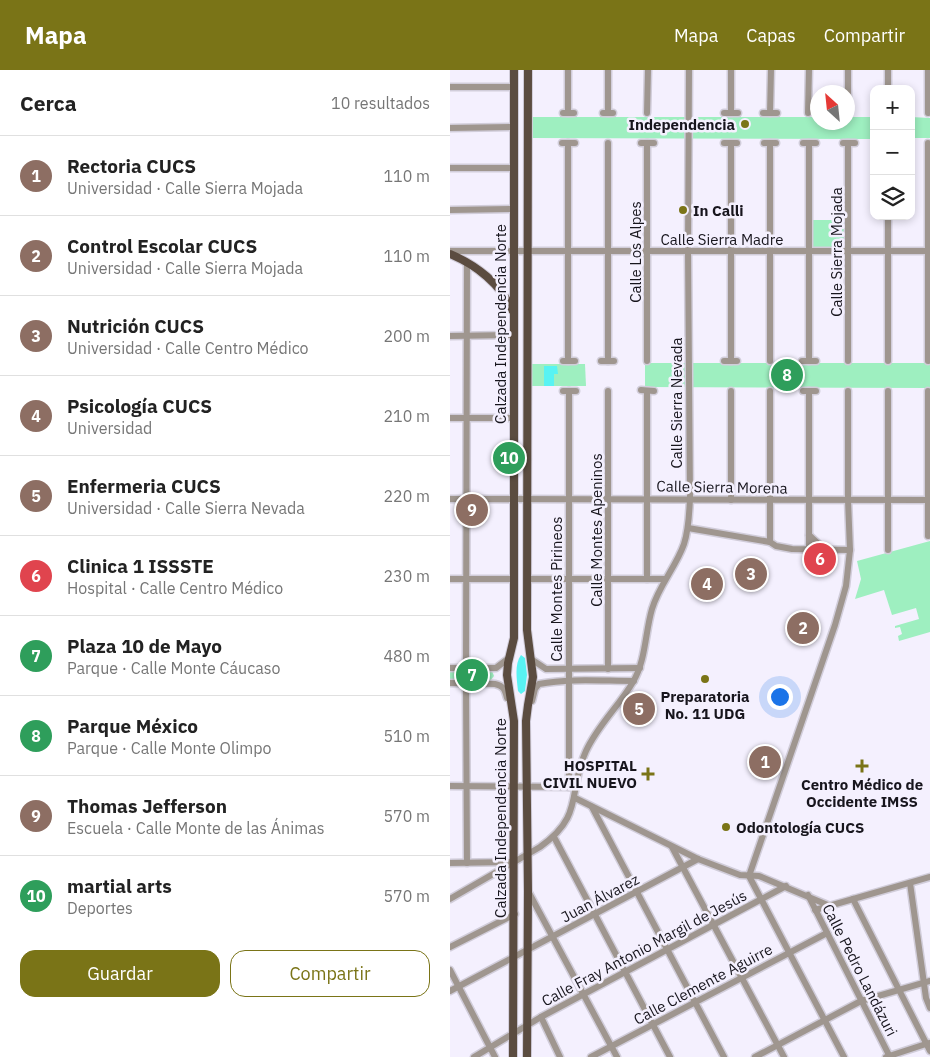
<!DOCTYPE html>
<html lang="es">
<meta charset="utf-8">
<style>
:root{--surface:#fff;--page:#f2f2f2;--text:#222;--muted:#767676;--line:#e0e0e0;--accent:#7a7417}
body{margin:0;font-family:"IBM Plex Sans",sans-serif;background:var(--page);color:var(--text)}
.controls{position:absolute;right:15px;top:15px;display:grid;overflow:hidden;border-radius:10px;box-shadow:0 2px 8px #0003}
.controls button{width:45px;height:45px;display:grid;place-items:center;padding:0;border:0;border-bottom:1px solid var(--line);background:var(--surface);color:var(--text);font:25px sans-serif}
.compass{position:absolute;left:360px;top:15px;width:45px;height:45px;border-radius:50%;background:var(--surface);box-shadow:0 2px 8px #0003;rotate:333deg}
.you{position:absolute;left:329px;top:626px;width:18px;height:18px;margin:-12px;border:4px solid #fff;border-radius:50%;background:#1a73e8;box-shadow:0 0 0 8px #1a73e833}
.badge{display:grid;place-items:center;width:32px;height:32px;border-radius:50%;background:var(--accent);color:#fff;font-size:16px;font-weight:700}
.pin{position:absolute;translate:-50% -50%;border:2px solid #fff;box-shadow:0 1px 5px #0006}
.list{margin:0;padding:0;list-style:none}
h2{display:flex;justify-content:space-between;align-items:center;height:65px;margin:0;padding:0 20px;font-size:21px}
h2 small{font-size:16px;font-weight:400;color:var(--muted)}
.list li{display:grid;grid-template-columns:32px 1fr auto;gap:15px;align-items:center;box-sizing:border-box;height:80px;padding:0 20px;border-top:1px solid var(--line)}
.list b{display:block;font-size:19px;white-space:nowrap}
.list p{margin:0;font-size:16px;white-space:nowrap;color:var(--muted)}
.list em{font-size:16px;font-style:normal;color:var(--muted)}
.actions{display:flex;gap:10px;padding:15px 20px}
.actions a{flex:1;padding:11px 0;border:1px solid var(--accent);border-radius:15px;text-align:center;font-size:18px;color:var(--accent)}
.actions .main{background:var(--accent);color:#fff}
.icon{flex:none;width:28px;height:28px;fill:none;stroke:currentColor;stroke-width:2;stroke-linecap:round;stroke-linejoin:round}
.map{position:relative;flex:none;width:480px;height:987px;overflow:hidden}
header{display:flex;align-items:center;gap:30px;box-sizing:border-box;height:70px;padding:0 25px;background:var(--accent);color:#fff}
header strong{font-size:24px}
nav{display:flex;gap:28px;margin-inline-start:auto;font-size:18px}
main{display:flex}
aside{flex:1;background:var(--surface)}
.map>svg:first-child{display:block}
.green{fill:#9eefc0}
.water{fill:#58f3f3}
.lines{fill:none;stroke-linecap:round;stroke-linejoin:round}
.minor-casing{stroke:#d1cdda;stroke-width:9}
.major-casing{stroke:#d1cdda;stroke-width:10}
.minor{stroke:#9f968f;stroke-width:6}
.major{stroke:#5b4c40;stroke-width:8}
.poi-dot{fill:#7a7417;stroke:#f4f0fe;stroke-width:2}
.labels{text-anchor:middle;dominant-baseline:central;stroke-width:5;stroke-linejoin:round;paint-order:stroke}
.poi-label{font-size:15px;font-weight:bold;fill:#17151d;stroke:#f4f0fe;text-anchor:end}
.street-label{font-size:15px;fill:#17151d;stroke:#f4f0fe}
</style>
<header>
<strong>Mapa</strong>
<nav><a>Mapa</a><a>Capas</a><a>Compartir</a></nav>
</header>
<main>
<aside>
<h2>Cerca<small>10 resultados</small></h2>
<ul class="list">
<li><span class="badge" style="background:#8d6e63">1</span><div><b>Rectoria CUCS</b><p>Universidad · Calle Sierra Mojada</p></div><em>110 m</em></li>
<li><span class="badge" style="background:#8d6e63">2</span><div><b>Control Escolar CUCS</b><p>Universidad · Calle Sierra Mojada</p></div><em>110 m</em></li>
<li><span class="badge" style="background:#8d6e63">3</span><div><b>Nutrición CUCS</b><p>Universidad · Calle Centro Médico</p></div><em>200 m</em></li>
<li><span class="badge" style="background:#8d6e63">4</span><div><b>Psicología CUCS</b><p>Universidad</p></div><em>210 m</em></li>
<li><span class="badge" style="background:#8d6e63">5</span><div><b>Enfermeria CUCS</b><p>Universidad · Calle Sierra Nevada</p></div><em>220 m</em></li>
<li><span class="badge" style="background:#e0444e">6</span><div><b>Clinica 1 ISSSTE</b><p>Hospital · Calle Centro Médico</p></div><em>230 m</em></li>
<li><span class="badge" style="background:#2e9e5b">7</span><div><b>Plaza 10 de Mayo</b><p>Parque · Calle Monte Cáucaso</p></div><em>480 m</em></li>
<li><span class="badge" style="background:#2e9e5b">8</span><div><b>Parque México</b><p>Parque · Calle Monte Olimpo</p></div><em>510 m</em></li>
<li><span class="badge" style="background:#8d6e63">9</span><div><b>Thomas Jefferson</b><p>Escuela · Calle Monte de las Ánimas</p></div><em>570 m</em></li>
<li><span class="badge" style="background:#2e9e5b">10</span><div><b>martial arts</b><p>Deportes</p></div><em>570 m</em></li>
</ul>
<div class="actions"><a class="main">Guardar</a><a>Compartir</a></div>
</aside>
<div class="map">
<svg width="480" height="987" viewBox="0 0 480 987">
<rect width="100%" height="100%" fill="#f4f0fe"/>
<g class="green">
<polygon points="81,47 367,47 368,52 398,52 398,47 424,47 424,69 81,68"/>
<polygon points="461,47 480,48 480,68 461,68"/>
<polygon points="361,150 396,150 396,179 362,179"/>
<polygon points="195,293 480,293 480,318 195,317"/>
<polygon points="80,294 135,294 136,316 80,316"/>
<polygon points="480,471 480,562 449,571 448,566 452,564 450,557 445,558 445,556 469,549 466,538 442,545 434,520 405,529 411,509 407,491"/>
<polygon points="0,599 40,600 42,601 44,606 40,611 0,611"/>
</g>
<g class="water">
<polygon points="94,296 107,296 108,304 104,304 104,316 94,316"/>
<path d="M71 585 75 588 77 605 75 621 71 624 68 621C67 610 64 594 71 585Z"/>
</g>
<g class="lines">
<g class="minor-casing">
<g id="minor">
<polyline points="118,0 118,43"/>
<polyline points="158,0 158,43"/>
<polyline points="478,0 478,43"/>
<polyline points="0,17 64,17"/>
<polyline points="438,19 438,0"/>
<polyline points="113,43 124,43"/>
<polyline points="153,43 163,43"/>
<polyline points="197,43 198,0"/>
<polyline points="274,43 288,43"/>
<polyline points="281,43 281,0"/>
<polyline points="313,43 327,43"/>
<polyline points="320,43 321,0"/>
<polyline points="358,43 359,0"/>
<polyline points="398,43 398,0"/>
<polyline points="0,58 64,57"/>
<polyline points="112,73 125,73"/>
<polyline points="118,73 118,291"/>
<polyline points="158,73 158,291"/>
<polyline points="191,73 204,73"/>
<polyline points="274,73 287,73"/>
<polyline points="314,73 326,73"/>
<polyline points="353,73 366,73"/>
<polyline points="359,73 359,291"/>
<polyline points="393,73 405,73"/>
<polyline points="0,98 63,98"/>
<polyline points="0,140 63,139"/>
<polyline points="0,181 480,181"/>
<polyline points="0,266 63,265"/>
<polyline points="113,291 125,291"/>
<polyline points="151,291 164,291"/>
<polyline points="197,291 197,73"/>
<polyline points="274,291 287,291"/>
<polyline points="281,291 281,73"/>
<polyline points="320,291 320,73"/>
<polyline points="352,291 366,291"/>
<polyline points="398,291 398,73"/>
<polyline points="438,291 438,146"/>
<polyline points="478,291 478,73"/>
<polyline points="191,320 204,321"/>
<polyline points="113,321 126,321"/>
<polyline points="119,321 119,717"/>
<polyline points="158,321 158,599"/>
<polyline points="353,321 366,321"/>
<polyline points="0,348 63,348"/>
<polyline points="0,429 480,430"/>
<polyline points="281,430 281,321"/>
<polyline points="238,458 320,472 326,476 342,479 400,480"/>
<polyline points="359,465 374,479"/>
<polyline points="478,466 478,321"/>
<polyline points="320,472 320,321"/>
<polyline points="359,479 359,321"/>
<polyline points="438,480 438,321"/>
<polyline points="0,509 63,509"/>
<polyline points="77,509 215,509"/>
<polyline points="197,509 197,321"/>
<polyline points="81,589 96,599 190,598"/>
<polyline points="0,598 46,598 59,588"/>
<polyline points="16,598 17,193"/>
<path d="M0 613 45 614C54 616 55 620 57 628"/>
<polyline points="16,613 17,793"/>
<path d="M82 631 85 619 89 614C120 608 152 611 184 611"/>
<polyline points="0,716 122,717"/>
<polyline points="125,728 248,789 290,805 309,806 380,836"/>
<polyline points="142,737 274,987"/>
<polyline points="104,767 220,987"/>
<polyline points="222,777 334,987"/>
<polyline points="0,793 61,792"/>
<polyline points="460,813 476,928 480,938"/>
<polyline points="78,821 167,987"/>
<polyline points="358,825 440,987"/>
<path d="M0 829 90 777C135 745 117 723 136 681 148 655 169 636 183 612 196 590 195 563 202 539 209 515 226 497 234 474 239 459 239 444 240 429L238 181 239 0"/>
<polyline points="403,829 480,981"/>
<polyline points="365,840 480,807"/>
<polyline points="0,877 65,844"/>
<polyline points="0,900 45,987"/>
<polyline points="0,921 248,789"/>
<polyline points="91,947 110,987"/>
<polyline points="24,987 91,947 336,816"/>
<polyline points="141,987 377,863"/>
<polyline points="305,987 411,931 480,911"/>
<polyline points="394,987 299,806 385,555 396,516 400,480 398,430 398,321"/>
<polyline points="436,987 479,973"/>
</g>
</g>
<g class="major-casing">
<g id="major">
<path d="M0 184C26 195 51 214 62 240"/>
<polyline points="63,987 64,651 57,605 58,593 64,568 64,0"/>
<polyline points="77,987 78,821 76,651 78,635 83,607 77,560 78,0"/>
</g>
</g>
<use href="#minor" class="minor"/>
<use href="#major" class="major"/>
</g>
<g class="poi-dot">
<circle cx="295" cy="54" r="5"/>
<circle cx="233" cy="140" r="5"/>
<circle cx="255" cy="609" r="5"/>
<path d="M409.5 688.5h5v5h5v5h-5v5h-5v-5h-5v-5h5z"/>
<path d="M195.5 696.5h5v5h5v5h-5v5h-5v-5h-5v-5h5z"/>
<circle cx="276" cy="757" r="5"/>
</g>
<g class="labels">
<g class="poi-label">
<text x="285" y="54">Independencia</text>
<text x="243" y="140" text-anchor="start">In Calli</text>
<text x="255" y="626" text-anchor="middle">Preparatoria<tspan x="255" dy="17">No. 11 UDG</tspan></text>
<text x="187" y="695">HOSPITAL<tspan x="187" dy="17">CIVIL NUEVO</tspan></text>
<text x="412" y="714" text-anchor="middle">Centro Médico de<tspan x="412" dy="17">Occidente IMSS</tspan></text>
<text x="286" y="757" text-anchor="start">Odontología CUCS</text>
</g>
<g class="street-label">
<text x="272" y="169">Calle Sierra Madre</text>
<text transform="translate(185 182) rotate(-90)">Calle Los Alpes</text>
<text transform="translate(386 182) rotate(-90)">Calle Sierra Mojada</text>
<text transform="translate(50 254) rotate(-90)">Calzada Independencia Norte</text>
<text transform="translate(226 333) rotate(-90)">Calle Sierra Nevada</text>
<text transform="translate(272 417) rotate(1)">Calle Sierra Morena</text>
<text transform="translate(146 460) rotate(-90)">Calle Montes Apeninos</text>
<text transform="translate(106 519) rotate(-90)">Calle Montes Pirineos</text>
<text transform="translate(50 748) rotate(-90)">Calzada Independencia Norte</text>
<text transform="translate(150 828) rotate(-28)">Juan Álvarez</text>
<text transform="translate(194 878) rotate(-28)">Calle Fray Antonio Margil de Jesús</text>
<text transform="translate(410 900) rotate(63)">Calle Pedro Landázuri</text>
<text transform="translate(253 914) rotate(-28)">Calle Clemente Aguirre</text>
</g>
</g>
</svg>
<div class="controls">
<button>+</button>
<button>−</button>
<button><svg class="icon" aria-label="layers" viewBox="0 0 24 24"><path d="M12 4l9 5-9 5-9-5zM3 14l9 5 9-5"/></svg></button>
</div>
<svg class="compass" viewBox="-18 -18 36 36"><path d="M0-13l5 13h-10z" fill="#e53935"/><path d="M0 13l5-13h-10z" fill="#767676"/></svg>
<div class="you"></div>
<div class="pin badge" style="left:315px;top:692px;background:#8d6e63">1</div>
<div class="pin badge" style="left:353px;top:558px;background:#8d6e63">2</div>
<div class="pin badge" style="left:301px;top:504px;background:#8d6e63">3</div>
<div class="pin badge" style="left:257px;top:514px;background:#8d6e63">4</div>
<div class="pin badge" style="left:189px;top:639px;background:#8d6e63">5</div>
<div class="pin badge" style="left:370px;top:489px;background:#e0444e">6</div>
<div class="pin badge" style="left:22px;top:605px;background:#2e9e5b">7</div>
<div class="pin badge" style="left:337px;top:305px;background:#2e9e5b">8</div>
<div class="pin badge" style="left:22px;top:440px;background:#8d6e63">9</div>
<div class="pin badge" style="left:59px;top:388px;background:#2e9e5b">10</div>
</div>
</main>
